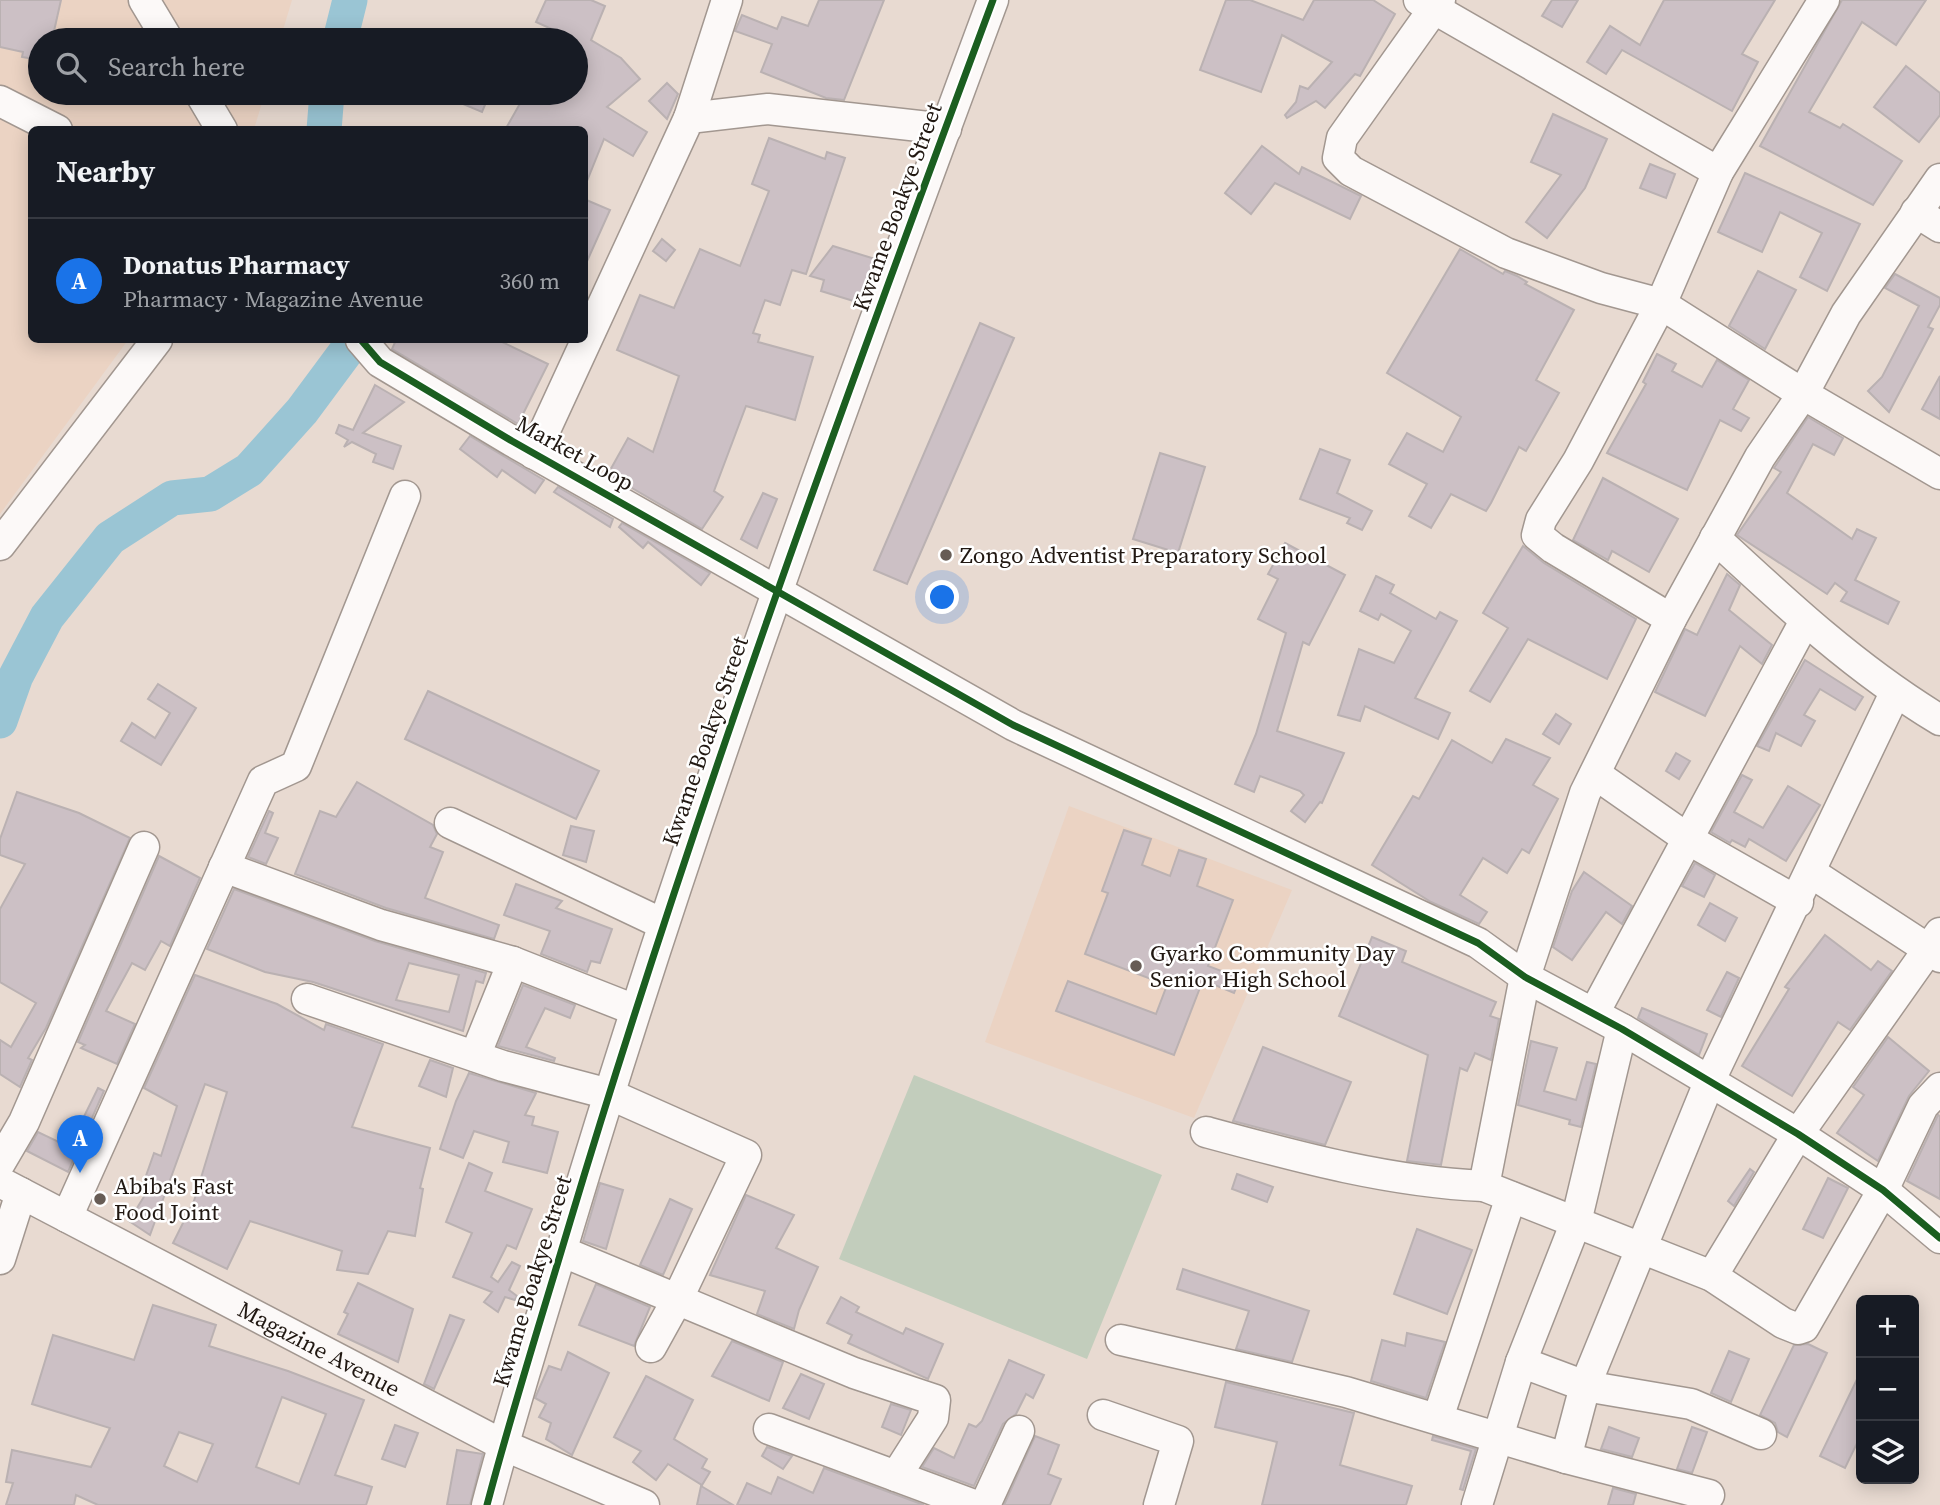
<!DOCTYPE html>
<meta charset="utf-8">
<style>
:root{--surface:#171b24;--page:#20242c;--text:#f1f3f6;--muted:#9ea1a6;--line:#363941;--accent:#1a73e8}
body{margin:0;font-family:"Source Serif 4",serif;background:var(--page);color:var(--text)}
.controls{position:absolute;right:21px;bottom:21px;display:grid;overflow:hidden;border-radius:10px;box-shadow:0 4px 18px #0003}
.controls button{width:63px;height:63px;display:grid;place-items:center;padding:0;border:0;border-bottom:2px solid var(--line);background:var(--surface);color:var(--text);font:35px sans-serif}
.you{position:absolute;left:943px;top:598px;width:24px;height:24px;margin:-18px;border:5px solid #fff;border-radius:50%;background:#1a73e8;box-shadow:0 0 0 10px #1a73e833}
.badge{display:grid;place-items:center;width:46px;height:46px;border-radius:50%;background:var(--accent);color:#fff;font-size:23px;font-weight:700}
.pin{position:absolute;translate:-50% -58px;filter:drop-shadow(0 2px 4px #0008)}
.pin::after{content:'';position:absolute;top:37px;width:24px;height:21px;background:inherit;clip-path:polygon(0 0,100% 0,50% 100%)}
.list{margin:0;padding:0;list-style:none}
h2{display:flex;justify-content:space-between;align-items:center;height:91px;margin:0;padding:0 28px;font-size:30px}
h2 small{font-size:23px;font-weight:400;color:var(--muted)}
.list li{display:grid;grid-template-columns:46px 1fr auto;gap:21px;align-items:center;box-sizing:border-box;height:126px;padding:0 28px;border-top:2px solid var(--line)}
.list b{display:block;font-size:26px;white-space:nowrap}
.list p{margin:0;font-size:23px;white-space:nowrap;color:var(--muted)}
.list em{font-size:23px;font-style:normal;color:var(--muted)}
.icon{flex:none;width:38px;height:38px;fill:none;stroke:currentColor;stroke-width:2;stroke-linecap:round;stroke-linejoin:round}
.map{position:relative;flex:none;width:1940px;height:1505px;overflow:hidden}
.search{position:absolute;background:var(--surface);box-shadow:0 4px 18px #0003;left:28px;top:28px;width:560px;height:77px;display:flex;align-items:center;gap:18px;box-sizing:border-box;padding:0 24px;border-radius:38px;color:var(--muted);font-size:26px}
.panel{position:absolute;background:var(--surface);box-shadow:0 4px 18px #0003;left:28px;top:126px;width:560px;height:217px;border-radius:10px}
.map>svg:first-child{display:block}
.built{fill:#ebd3c3}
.green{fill:#c2cdbc}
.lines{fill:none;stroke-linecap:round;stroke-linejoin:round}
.river{stroke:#9ac5d4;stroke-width:35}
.building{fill:#ccc0c5;stroke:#bab1b2;stroke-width:2;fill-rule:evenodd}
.minor-casing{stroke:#a29790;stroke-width:33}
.minor{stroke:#fcf9f8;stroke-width:30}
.cycleway-casing{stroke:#fff;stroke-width:11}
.cycleway{stroke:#1b5e20;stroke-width:7}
.poi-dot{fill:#675c55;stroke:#fff;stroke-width:2.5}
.labels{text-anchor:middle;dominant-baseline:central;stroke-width:5;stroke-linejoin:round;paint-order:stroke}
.street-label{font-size:23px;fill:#211812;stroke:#fff}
.poi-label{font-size:23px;fill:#211812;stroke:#fff;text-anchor:start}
</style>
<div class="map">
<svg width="1940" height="1505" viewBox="0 0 1940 1505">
<rect width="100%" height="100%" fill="#e8dad1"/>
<g class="built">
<polygon points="0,0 292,0 280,40 40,40 40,93 265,93 254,129 32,130 32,340 128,340 0,514"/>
<polygon points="1069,806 1292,890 1194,1118 985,1042"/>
</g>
<polygon class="green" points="914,1075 1162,1175 1087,1359 839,1259"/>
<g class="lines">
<g class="river">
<polyline points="340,40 350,0"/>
<polyline points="324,130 327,93"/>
<polyline points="0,721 16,676 47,617 110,538 172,498 210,494 249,470 302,411 348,349"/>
</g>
</g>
<g class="building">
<polygon points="0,0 61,0 52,40 40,40 40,60 22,57 23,52 0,47"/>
<polygon points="546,0 591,0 605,6 591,40 621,58 640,79 607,107 647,132 633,156 604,139 585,186 584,130 505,130 526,93 576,93 576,40 536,22"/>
<polygon points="819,0 884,0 844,100 826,98 761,72 772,44 735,31 742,15 777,29 782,17 808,26"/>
<polygon points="1226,0 1250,0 1303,20 1314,0 1373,0 1395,14 1360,76 1355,74 1325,108 1316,101 1287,118 1285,115 1296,102 1300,86 1308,89 1332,62 1282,35 1261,92 1200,70"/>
<polygon points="1552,0 1578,0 1562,27 1542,16"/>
<polygon points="1664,0 1775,0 1742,54 1758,62 1732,111 1622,50 1606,74 1587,62 1610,26 1640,45"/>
<polygon points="1842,0 1926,0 1896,45 1862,22 1809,112 1840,128 1843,124 1902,161 1873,205 1760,146"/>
<polygon points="1906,66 1940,93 1940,115 1919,142 1874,107"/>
<polygon points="667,83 678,94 667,119 649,101"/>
<polygon points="437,93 490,93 482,112"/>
<polygon points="1553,114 1607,139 1585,188 1547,238 1526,222 1561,175 1531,162"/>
<polygon points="769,138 825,159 827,152 845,158 806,274 792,270 780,305 765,300 753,333 760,335 758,342 813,357 795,420 746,406 714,491 723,497 702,529 608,474 628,438 653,452 679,376 617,350 640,295 674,308 700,249 740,266 769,191 752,184"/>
<polygon points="1262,146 1299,174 1302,167 1361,196 1350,219 1275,183 1251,214 1225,193"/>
<polygon points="1650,164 1675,174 1666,198 1640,188"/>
<polygon points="1745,173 1860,224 1827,291 1800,277 1822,233 1780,212 1762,252 1718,232"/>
<polygon points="584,199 610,210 584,268"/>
<polygon points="662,239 675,250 666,261 653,251"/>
<polygon points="833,246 875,259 860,303 821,291 824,280 810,276"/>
<polygon points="1460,249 1503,274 1505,271 1517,276 1527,282 1525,284 1574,310 1536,380 1559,393 1526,451 1519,447 1491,503 1486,511 1451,494 1431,528 1409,516 1427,484 1389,464 1407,433 1443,452 1461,417 1387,373"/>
<polygon points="1758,271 1796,290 1765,349 1729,326"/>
<polygon points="1895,274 1940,298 1940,305 1928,327 1933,329 1889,412 1868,391 1882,377 1919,306 1885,288"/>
<polygon points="980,323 1014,338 907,584 874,570"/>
<polygon points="396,340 498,340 548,364 518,424 392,349"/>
<polygon points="1657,354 1676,364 1672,371 1702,387 1717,360 1749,380 1733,409 1749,418 1741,431 1720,420 1687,490 1607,453 1646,384 1643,382"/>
<polygon points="1940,376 1940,419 1922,409"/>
<polygon points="375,385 404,402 363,433 401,446 393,469 373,462 376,454 352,442 344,447 348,440 336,433 339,425 353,430"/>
<polygon points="1808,417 1843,438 1834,455 1813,444 1787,493 1852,539 1857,529 1876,538 1855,580 1899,602 1888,624 1841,601 1847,592 1835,583 1827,594 1737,535 1781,472 1774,468"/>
<polygon points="470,436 544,480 535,493 502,470 497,477 460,449"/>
<polygon points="1320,449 1350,460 1337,493 1372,511 1362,530 1347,523 1350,518 1300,499"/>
<polygon points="1160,453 1205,467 1178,553 1133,539"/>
<polygon points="1603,478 1678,519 1649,572 1612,551 1608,560 1573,540"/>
<polygon points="558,487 613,519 610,527 554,492"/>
<polygon points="763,493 777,499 757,548 741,539"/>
<polygon points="622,523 710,573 701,585 648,542 643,548 619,527"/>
<polygon points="1285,543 1345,575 1309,645 1303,642 1277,731 1344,753 1322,803 1320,802 1305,822 1291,811 1304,795 1300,791 1260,776 1254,792 1235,784 1256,734 1286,633 1258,619 1278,579 1268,574"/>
<polygon points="1523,546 1544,563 1636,619 1607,679 1528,639 1490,702 1470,691 1508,628 1483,613"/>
<polygon points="1727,574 1740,585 1729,610 1772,645 1762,664 1740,646 1705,716 1655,692 1685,629 1697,635"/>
<polygon points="1376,576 1394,585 1390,593 1436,619 1440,612 1457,621 1415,698 1450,713 1438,739 1365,706 1360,721 1338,715 1359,649 1394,663 1411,631 1381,614 1378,620 1360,611"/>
<polygon points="1805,660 1863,697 1855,710 1820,689 1804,715 1815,721 1801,746 1776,733 1769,751 1757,746"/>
<polygon points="158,684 196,708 161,765 121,741 132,723 155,738 170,713 148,699"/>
<polygon points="428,691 599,771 576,819 405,739"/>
<polygon points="1556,714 1571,724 1559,744 1543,734"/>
<polygon points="1506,739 1550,758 1533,785 1558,799 1529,853 1522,849 1507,873 1483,858 1460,895 1487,912 1479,924 1431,902 1372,865 1413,796 1419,799 1452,740 1492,763"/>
<polygon points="1676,753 1690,761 1679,779 1666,771"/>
<polygon points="1742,775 1752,780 1734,812 1763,828 1788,786 1820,805 1786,861 1749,839 1745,847 1732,840 1730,843 1711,832"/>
<polygon points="357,782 433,825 437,834 430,847 443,852 425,898 499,925 494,939 386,908 295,874 320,811 336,817"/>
<polygon points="17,792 79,813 130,838 46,1028 28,1058 32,1060 20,1087 0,1074 0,1040 11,1047 36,1003 0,982 0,909 25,864 0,855 0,839"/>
<polygon points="269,811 273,813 265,833 278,838 266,864 248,857"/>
<polygon points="571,826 594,831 586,862 563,855"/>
<polygon points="1124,830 1151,839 1142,865 1170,876 1179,850 1206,859 1197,886 1233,900 1208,966 1240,978 1234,993 1203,980 1174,1055 1056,1011 1068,981 1156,1014 1167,985 1085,954 1108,893 1102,891"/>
<polygon points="159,856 200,878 170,946 161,941 145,970 132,963 106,1011 135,1024 117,1064 81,1048 85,1045 78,1042"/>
<polygon points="1695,863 1715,875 1704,897 1682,886"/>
<polygon points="1584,872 1632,906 1622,924 1606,912 1572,960 1553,947 1572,891"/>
<polygon points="516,884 562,901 556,908 612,929 600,963 591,961 587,972 541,954 550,931 504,915"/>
<path d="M234 889 375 941 486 973 483 983 476 981 463 1031 313 982 265 972 207 949ZM409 963 459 975 449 1012 396 1000Z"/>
<polygon points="1710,903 1737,918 1725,941 1698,925"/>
<polygon points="1825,935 1871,970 1878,961 1892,971 1850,1030 1838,1022 1792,1096 1742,1066 1789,989 1785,987"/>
<polygon points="1372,937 1406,951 1402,962 1496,1002 1490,1016 1499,1019 1491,1060 1475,1053 1467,1071 1460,1068 1441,1165 1407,1161 1428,1055 1339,1016"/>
<polygon points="1727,972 1739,978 1721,1017 1707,1010"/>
<polygon points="195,975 277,1004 324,1030 326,1024 383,1044 352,1127 430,1148 420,1188 423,1189 415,1236 388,1231 368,1274 337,1270 342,1251 250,1221 227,1269 173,1243 194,1201 227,1092 205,1084 150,1235 129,1221 145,1195 140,1193 154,1153 161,1156 177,1106 144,1088"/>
<polygon points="523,985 575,1005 570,1018 545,1008 526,1047 555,1058 554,1061 498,1046"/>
<polygon points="1642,1008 1707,1034 1699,1055 1638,1018"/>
<polygon points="1888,1037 1929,1071 1909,1096 1878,1161 1837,1133 1864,1095 1853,1087"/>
<polygon points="1531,1041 1557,1048 1544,1091 1576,1100 1587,1062 1596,1064 1581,1127 1569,1124 1570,1120 1518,1105"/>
<polygon points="1263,1047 1351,1082 1325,1145 1233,1121"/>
<polygon points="430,1060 453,1068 446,1097 419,1086"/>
<polygon points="469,1073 536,1093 525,1115 534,1117 532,1125 558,1132 547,1173 503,1162 509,1142 474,1131 463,1158 440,1149 456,1101"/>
<polygon points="98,1088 104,1091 68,1172 27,1151 38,1132 69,1147"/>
<polygon points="1938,1115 1940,1116 1940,1199 1907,1181"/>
<polygon points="469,1163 492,1173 485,1191 532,1209 516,1249 507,1245 491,1277 498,1282 512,1262 520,1266 509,1290 517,1296 515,1300 505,1297 498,1312 484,1302 492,1292 453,1277 472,1233 446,1222"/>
<polygon points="1750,1169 1754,1172 1734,1206 1728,1201"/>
<polygon points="1237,1174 1273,1187 1267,1202 1232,1189"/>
<polygon points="1828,1178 1848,1188 1823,1238 1803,1229"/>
<polygon points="600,1183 623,1190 606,1249 583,1241"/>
<polygon points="746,1195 794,1215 776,1248 818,1267 799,1310 794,1329 757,1314 765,1291 710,1275"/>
<polygon points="670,1199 692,1209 663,1275 640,1265"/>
<polygon points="1417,1229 1472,1250 1447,1314 1394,1294"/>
<polygon points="1183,1269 1309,1311 1292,1362 1236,1349 1249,1311 1177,1289"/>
<polygon points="358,1283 413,1309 398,1362 338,1334 348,1314 344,1312"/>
<polygon points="596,1284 650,1307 634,1346 579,1325"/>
<polygon points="841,1297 859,1307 856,1312 903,1334 906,1328 943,1344 928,1379 848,1343 852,1335 827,1323"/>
<path d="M153 1305 216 1325 209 1346 288 1371 364 1400 335 1475 372 1487 366 1505H98L76 1495 74 1505H6L13 1483 6 1482 12 1450 91 1467 110 1428 32 1404 53 1335 134 1360ZM282 1397 326 1414 299 1484 256 1467ZM179 1432 213 1444 197 1482 164 1466Z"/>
<polygon points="450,1315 464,1320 434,1389 424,1384"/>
<polygon points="1407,1333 1445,1342 1426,1398 1371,1381 1382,1340 1405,1346"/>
<polygon points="732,1341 783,1362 769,1401 712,1376"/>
<polygon points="1808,1344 1827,1353 1787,1437 1778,1432 1775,1423 1760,1415 1794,1345"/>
<polygon points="1729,1351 1749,1359 1731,1402 1711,1393"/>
<polygon points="568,1352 609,1373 572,1455 546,1439 551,1423 539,1417 546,1404 535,1398 549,1366 561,1370"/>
<polygon points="1009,1360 1044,1375 1033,1398 1026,1394 1016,1414 1003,1424 974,1486 922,1467 934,1448 954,1458 969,1424 976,1427 982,1421"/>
<polygon points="1861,1371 1861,1435 1845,1468 1820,1456"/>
<polygon points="801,1374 824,1384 809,1419 783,1408"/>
<polygon points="646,1376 693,1400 674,1439 707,1459 702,1468 710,1472 702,1485 668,1464 656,1480 633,1462 641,1451 614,1437"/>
<polygon points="1226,1382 1354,1413 1340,1465 1412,1486 1406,1505 1262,1505 1277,1442 1215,1427"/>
<polygon points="891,1404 911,1410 901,1435 882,1427"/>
<polygon points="395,1425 418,1433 405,1467 382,1459"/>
<polygon points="1609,1427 1639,1438 1632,1457 1601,1449"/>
<polygon points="1692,1427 1707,1432 1692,1473 1677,1469"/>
<polygon points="1035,1436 1059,1445 1048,1474 1061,1479 1050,1505 1004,1505"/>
<polygon points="1433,1436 1476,1449 1463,1490 1460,1489 1471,1451 1432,1440"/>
<polygon points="767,1447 792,1456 783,1469 762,1456"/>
<polygon points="457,1450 483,1454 470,1505 447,1505"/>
<polygon points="824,1468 924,1505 737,1505 747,1483 771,1494 778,1477 813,1493"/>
<polygon points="701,1486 733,1505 697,1505"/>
<polygon points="1613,1488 1636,1494 1633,1505 1608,1505"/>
</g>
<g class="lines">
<g class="minor-casing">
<g id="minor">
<polyline points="144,0 168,40"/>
<polyline points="1419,0 1718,172"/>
<polyline points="1440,0 1342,138 1338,158 1351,171 1506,253 1601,288 1661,304 1803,394 1940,474"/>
<polyline points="200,93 222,130"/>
<polyline points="0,101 57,130"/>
<polyline points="689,118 727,0"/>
<polyline points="1916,212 1940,227"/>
<polyline points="361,340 380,362 512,441 1013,725 1478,943 1525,977 1622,1029 1798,1134 1883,1190 1940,1238"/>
<polyline points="534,454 689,118 768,109 946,129"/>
<path d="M1715 538C1786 604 1857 670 1940 720"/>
<polyline points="0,545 157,340"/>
<polyline points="1671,619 1553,548 1537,535 1541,520 1578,461 1661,304 1718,172 1824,0"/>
<polyline points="1595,774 1691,841 1798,902"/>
<polyline points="450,823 663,924"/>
<polyline points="224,867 381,925 513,962 635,1010"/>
<polyline points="1810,872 1940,957"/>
<polyline points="307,999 503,1066 609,1094 746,1155 677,1300 651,1347"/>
<polyline points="1594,1013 1805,621"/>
<polyline points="475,1056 513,962"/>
<path d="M1206 1132C1298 1157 1389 1182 1484 1186L1525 977 1585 793 1671 619 1760 457 1803 394 1846 314 1940 179"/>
<polyline points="0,1163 24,1122 144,847"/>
<path id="s1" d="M0 1182 503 1445 644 1505"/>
<polyline points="1484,1186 1712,1276 1783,1323 1798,1329 1804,1327 1883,1190 1923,1106 1940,1088"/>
<polyline points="67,1217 263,781 296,766 405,496"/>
<polyline points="561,1251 854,1373 935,1400 933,1418 896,1476"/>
<polyline points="0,1259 21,1193"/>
<polyline points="1712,1276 1798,1134 1940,933"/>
<polyline points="1121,1340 1346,1392 1566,1458 1709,1495"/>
<polyline points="1521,1362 1585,1386 1691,1404 1761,1434"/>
<polyline points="1103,1415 1178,1441 1159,1505"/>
<polyline points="1438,1418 1511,1197"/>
<polyline points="769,1429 974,1505"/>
<polyline points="1566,1458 1585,1386 1710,1080 1895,693"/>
<path d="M487 1505C512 1410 542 1316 570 1222 694 809 843 404 993 0"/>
<polyline points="985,1505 1019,1431"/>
<polyline points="1477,1505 1521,1362 1576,1222 1622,1029"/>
</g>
</g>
<use href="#minor" class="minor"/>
<g class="cycleway-casing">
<g id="cycleway">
<polyline points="361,340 380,362 512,441 1013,725 1478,943 1525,977 1622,1029 1798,1134 1883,1190 1940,1238"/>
<path d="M487 1505C512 1410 542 1316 570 1222 694 809 843 404 993 0"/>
</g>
</g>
<use href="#cycleway" class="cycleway"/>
</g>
<g class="poi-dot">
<circle cx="946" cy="555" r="7"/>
<circle cx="1136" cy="966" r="7"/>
<circle cx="100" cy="1199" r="7"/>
</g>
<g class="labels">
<g class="street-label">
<text transform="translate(897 207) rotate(-70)">Kwame Boakye Street</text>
<text transform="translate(575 453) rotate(29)">Market Loop</text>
<text transform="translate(705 741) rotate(-71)">Kwame Boakye Street</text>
<text transform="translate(532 1281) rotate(-73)">Kwame Boakye Street</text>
<text stroke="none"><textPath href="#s1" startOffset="360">Magazine Avenue</textPath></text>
</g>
<g class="poi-label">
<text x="960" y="555">Zongo Adventist Preparatory School</text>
<text x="1150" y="953">Gyarko Community Day<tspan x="1150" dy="26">Senior High School</tspan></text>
<text x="114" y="1186">Abiba's Fast<tspan x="114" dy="26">Food Joint</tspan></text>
</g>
</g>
</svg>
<div class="controls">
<button>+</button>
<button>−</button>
<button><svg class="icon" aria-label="layers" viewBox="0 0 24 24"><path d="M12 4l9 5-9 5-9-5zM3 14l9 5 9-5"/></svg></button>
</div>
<div class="you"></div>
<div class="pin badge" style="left:80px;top:1173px">A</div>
<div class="search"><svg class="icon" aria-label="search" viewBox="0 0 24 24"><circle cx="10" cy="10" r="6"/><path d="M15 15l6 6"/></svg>Search here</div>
<section class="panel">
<h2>Nearby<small></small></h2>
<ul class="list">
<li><span class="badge">A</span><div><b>Donatus Pharmacy</b><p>Pharmacy · Magazine Avenue</p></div><em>360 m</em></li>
</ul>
</section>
</div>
